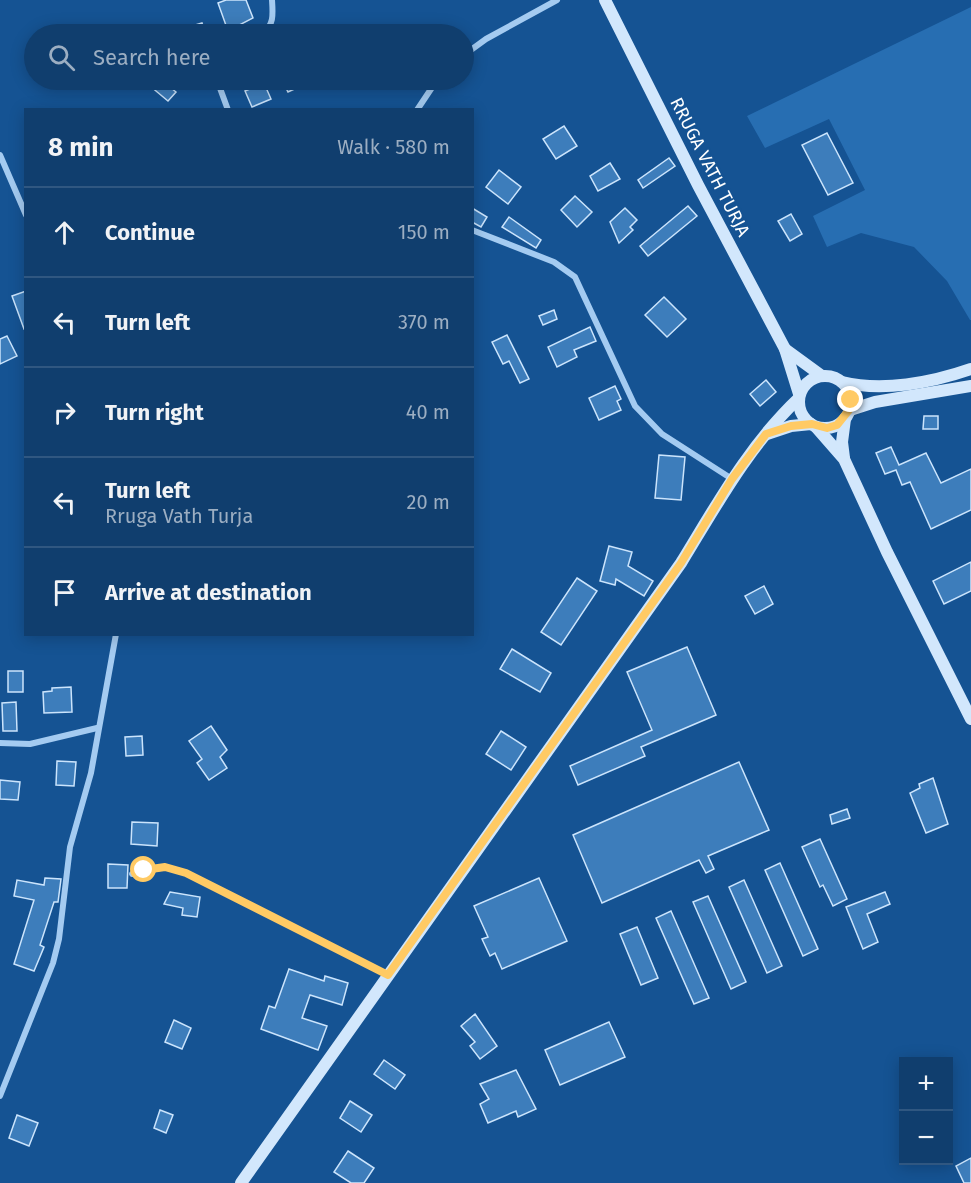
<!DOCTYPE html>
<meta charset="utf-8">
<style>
:root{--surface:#103e6e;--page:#194573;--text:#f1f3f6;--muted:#9caec2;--line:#305781}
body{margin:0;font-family:"Fira Sans",sans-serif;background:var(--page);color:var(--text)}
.controls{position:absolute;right:18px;bottom:18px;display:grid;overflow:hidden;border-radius:0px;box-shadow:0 3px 15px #0003}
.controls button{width:54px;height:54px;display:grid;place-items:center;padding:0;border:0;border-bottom:2px solid var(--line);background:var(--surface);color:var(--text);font:30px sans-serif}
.stop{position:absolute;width:18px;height:18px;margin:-14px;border:4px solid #ffca64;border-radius:50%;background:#fff}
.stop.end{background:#ffca64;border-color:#fff;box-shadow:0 2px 6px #0008}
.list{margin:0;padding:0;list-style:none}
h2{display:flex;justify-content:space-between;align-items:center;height:78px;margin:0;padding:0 24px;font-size:26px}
h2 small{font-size:20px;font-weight:400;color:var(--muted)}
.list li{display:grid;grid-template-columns:39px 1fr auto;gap:18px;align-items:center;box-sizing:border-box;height:90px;padding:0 24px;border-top:2px solid var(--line)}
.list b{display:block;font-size:22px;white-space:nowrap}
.list p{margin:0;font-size:20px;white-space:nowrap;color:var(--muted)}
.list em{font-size:20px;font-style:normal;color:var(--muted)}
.icon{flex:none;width:33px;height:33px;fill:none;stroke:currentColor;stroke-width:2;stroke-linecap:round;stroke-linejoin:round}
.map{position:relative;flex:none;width:971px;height:1183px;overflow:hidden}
.search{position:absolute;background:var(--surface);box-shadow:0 3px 15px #0003;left:24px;top:24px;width:450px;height:66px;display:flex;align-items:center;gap:15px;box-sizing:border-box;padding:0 21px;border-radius:33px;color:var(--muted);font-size:22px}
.panel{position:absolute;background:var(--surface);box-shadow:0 3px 15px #0003;left:24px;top:108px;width:450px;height:528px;border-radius:0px}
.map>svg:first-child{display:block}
.green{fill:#276eb2}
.building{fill:#3d7dbb;stroke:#cbe4fc;stroke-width:1.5}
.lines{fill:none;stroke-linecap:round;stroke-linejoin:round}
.street{stroke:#a4cbf1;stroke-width:6}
.secondary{stroke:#d2e7fc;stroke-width:12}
.route{stroke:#ffca64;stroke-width:8}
.labels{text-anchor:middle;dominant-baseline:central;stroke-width:4.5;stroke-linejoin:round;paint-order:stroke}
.street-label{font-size:18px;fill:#fff;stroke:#155393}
</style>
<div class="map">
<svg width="971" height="1183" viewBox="0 0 971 1183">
<rect width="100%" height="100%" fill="#155393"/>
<polygon class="green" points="971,7 971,320 970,320 947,281 914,247 861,233 827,247 813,216 865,190 829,119 765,148 747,116"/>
<g class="building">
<polygon points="226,0 246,0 253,18 228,31 218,3"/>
<polygon points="202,23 206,34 172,34 172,32"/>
<polygon points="155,80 161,80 176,92 168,101 150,86"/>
<polygon points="282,80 314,80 288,92"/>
<polygon points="264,83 271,99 252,107 245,91"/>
<polygon points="564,126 577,146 556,159 543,139"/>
<polygon points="827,133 853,183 828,195 802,145"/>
<polygon points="669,158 675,166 643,188 638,180"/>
<polygon points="610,163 620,179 598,191 590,176"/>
<polygon points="499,170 521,187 508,204 486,187"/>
<polygon points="575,196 592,212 577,227 561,210"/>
<polygon points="688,206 697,216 648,256 640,246"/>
<polygon points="472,208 487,217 481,227 472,222"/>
<polygon points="625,208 637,220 630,227 633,230 619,243 610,222"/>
<polygon points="791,214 802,234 790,241 778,221"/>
<polygon points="509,217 541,240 536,248 502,227"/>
<polygon points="26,291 26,328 24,329 12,296"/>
<polygon points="664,297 686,319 667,337 645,315"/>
<polygon points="554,310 557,319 543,325 539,316"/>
<polygon points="590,327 596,341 574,350 577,357 557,367 548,347"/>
<polygon points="507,335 529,379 520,383 509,361 503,364 492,342"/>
<polygon points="7,336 17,356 0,364 0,339"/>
<polygon points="766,380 776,392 760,406 750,394"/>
<polygon points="615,386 621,399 617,401 621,410 599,420 589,398"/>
<polygon points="924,416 938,416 938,429 923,429"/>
<polygon points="891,447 899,465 926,453 941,483 971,469 971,510 931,529 910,482 902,485 896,470 885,474 876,453"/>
<polygon points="659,455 685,457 681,500 655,498"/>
<polygon points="609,546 632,552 628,566 653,581 644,596 616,579 615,585 600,581"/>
<polygon points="971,562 971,591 944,604 933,581"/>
<polygon points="577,578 597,591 561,645 541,632"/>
<polygon points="764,586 773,604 755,614 745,596"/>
<polygon points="687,647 716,715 641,747 645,756 578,785 570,766 652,730 627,672"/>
<polygon points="512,649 551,673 540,692 500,669"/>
<rect x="8" y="671" width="15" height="21"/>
<polygon points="71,687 72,712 44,713 43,692 52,691 52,688"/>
<polygon points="16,702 17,731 3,731 2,703"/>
<polygon points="211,726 227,750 220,757 227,768 209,780 197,763 202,759 189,741"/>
<polygon points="501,731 526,747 511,770 486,754"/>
<polygon points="142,736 143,755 126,756 125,737"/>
<polygon points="57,761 76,762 74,786 56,785"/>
<polygon points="739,762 769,830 708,856 714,869 706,873 699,860 602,903 573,835"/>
<polygon points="933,778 948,824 926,833 910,793 920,788 919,784"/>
<polygon points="0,780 20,782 18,800 0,799"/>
<polygon points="847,809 850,818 832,824 830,815"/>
<polygon points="132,822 158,823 157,846 131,844"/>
<polygon points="820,839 847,899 833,906 823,885 820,887 802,847"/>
<polygon points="780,863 818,949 803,956 765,870"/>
<polygon points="108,864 128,865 127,888 108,888"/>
<polygon points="45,878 61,879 58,902 54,902 40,945 44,947 34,971 14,964 34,900 14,896 17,880 44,885"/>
<polygon points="539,878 567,941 502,969 495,953 490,956 482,939 488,937 474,906"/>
<polygon points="744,880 782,966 767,973 729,887"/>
<polygon points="170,892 200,897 197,917 182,915 183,908 164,904"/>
<polygon points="885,892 890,904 867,914 878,942 863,949 846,907"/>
<polygon points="708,896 746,982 731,989 693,902"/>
<polygon points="671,911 709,998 694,1004 656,918"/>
<polygon points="637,927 658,978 641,985 620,934"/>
<polygon points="289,969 324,981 325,976 348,983 342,1005 310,995 302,1018 327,1026 318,1050 261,1029 269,1006 275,1008"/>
<polygon points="475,1014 497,1046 480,1059 470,1046 475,1042 461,1026"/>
<polygon points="174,1020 191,1028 182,1049 165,1042"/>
<polygon points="609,1022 625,1057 560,1085 545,1050"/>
<polygon points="384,1060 405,1075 395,1089 374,1074"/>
<polygon points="516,1070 536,1109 518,1117 516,1111 488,1123 480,1104 489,1099 480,1084"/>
<polygon points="350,1101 372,1115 361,1132 340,1118"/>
<polygon points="160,1110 173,1115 166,1133 154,1128"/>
<polygon points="17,1115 38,1123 29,1146 9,1138"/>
<polygon points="348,1151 374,1168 364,1183 351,1183 334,1172"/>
<polygon points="971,1158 971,1183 964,1183 956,1166"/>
</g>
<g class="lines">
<g class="street">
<path d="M263 34C274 24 273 15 272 0"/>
<polyline points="464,55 486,39 557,0"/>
<polyline points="217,80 228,110"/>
<polyline points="417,110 437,80"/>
<polyline points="0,155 26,215"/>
<polyline points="472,230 554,262 575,277 635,406 662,434 732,479"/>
<polyline points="0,743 30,744 97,728"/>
<polyline points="132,874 165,867 186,873 388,975"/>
<polyline points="0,1096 53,963 59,939 70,847 91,773 116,634"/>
</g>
<g class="secondary">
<polyline points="605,0 698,185 785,349 799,394"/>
<polyline points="785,349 822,376"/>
<circle cx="825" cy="402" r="26"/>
<path d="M842 382C882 392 931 383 971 369"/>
<polyline points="850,410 875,402 971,386"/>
<polyline points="816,427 844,459 887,552 971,719"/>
<polyline points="767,434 791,426 811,424"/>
<polyline points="844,458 842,442 845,419"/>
<path d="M241 1183 681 563C716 506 749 445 799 398"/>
</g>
</g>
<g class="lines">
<polyline class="route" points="144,870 165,867 186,873 388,975 681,563 732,479 766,434 791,426 812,424 827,428 837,425 849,410 851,400"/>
</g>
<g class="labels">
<g class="street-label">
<text transform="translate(710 167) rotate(63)">RRUGA VATH TURJA</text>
</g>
</g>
</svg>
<div class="controls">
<button>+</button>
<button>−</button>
</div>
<div class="stop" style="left:144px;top:870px"></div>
<div class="stop end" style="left:851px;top:400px"></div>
<div class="search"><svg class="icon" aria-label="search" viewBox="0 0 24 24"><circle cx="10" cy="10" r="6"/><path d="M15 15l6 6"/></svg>Search here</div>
<section class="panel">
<h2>8 min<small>Walk · 580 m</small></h2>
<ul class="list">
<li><svg class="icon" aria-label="ahead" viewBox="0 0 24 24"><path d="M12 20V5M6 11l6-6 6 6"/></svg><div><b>Continue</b></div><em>150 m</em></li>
<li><svg class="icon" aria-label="left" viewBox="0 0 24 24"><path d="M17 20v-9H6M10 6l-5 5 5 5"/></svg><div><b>Turn left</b></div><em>370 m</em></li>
<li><svg class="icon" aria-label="right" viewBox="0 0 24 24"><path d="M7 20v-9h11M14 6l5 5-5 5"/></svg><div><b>Turn right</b></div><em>40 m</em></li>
<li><svg class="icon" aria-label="left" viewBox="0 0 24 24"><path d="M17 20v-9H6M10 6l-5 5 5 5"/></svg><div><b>Turn left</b><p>Rruga Vath Turja</p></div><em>20 m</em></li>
<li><svg class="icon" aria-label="arrive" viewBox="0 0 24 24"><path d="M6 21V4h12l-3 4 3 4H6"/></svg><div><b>Arrive at destination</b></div></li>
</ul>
</section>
</div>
